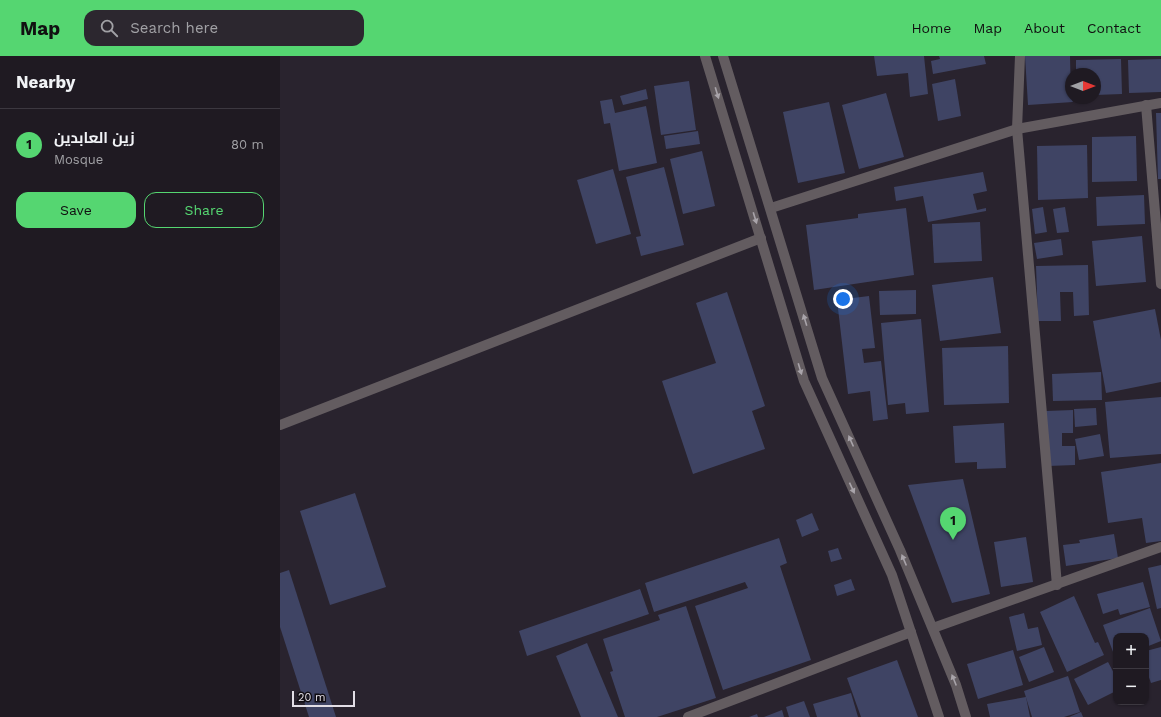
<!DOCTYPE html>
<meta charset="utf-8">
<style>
:root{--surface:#1f1a22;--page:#2c272f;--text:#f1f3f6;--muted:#a1a1a5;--line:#3c3840;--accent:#55d671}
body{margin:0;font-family:"Work Sans",Cairo,sans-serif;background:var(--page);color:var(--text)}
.controls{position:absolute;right:12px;bottom:12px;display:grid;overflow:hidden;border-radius:8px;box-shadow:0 1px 3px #0004}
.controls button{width:36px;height:36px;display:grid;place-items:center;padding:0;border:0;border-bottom:1px solid var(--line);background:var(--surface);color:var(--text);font:20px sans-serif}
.compass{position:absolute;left:785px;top:12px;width:36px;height:36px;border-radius:50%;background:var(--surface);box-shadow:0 1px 3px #0004;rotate:90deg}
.scale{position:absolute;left:12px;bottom:10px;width:63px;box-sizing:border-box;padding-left:4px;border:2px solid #e2dee6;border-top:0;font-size:11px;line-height:14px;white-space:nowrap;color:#e2dee6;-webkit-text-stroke:3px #100d13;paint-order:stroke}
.you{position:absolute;left:563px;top:243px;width:14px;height:14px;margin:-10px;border:3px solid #fff;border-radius:50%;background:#1a73e8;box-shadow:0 0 0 6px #1a73e833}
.badge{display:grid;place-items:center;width:26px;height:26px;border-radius:50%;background:var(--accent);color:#111;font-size:13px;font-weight:700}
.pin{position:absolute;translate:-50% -33px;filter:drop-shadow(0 1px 2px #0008)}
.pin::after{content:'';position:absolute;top:21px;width:14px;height:12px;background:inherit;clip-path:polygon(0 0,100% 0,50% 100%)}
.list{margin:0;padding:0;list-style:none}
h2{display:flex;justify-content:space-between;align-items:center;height:52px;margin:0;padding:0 16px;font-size:17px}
h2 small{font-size:13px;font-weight:400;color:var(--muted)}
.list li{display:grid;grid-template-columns:26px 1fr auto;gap:12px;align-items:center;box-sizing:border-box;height:72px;padding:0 16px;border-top:1px solid var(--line)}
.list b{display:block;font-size:15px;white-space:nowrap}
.list p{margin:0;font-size:13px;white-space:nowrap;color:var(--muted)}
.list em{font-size:13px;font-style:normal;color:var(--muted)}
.actions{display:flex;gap:8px;padding:12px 16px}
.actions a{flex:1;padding:9px 0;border:1px solid var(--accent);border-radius:12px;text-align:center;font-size:14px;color:var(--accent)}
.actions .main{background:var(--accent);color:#111}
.icon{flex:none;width:22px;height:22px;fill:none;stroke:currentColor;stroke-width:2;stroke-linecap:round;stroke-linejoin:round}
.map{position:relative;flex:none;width:881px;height:661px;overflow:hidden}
header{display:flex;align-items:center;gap:24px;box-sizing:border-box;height:56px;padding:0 20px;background:var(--accent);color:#111}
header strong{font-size:19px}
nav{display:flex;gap:22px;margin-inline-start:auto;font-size:14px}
.search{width:280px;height:36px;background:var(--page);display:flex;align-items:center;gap:10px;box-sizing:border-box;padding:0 14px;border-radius:12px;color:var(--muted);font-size:15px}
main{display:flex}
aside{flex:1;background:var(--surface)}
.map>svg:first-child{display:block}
.building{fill:#3f4464}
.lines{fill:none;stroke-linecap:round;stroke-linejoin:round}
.minor{stroke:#635c60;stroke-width:10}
.tertiary{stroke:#635c60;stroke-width:10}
.oneway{fill:#a9a4aa}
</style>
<header>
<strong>Map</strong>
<div class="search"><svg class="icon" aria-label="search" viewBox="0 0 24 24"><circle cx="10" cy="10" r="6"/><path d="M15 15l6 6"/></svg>Search here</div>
<nav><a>Home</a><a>Map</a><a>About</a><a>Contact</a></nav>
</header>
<main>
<aside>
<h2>Nearby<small></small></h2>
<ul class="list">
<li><span class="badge">1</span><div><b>زين العابدين</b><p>Mosque</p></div><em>80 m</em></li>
</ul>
<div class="actions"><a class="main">Save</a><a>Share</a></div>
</aside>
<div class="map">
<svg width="881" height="661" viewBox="0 0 881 661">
<rect width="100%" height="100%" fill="#29232e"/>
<g class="building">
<polygon points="594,0 644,0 648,38 630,41 628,17 597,20"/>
<polygon points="659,0 704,0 706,8 653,18 651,5 660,3"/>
<polygon points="745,0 790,0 791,42 793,46 748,49"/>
<polygon points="841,3 842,38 815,39 815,18 796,18 796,4"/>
<polygon points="881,3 881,36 849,37 848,4"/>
<polygon points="675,23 681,60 658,65 652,28"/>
<polygon points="409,25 416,74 381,79 374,30"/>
<polygon points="366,33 368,43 343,49 340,40"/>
<polygon points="606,37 624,101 579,113 562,49"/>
<polygon points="332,43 335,57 366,50 377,107 339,115 330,67 324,68 320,45"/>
<polygon points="549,46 565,117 518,127 503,56"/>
<polygon points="876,57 881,57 881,123 878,123"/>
<polygon points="418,75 420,88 386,93 384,80"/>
<polygon points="856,80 857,125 812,126 812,81"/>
<polygon points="807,89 808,142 758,144 757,90"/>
<polygon points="422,95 435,150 403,158 390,103"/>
<polygon points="384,111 404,189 361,200 356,181 361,180 346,121"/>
<polygon points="333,113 351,178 316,188 297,124"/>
<polygon points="703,116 707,135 693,138 697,154 706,152 706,155 648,166 643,140 616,145 614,131"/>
<polygon points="864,139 865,168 817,170 816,141"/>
<polygon points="763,151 767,176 755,178 752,153"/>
<polygon points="785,151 789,176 777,177 773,153"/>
<polygon points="626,152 634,219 534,234 526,169 578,162 578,158"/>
<polygon points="700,166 702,205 654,207 652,168"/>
<polygon points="862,180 866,226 816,230 812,185"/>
<polygon points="781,183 783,199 757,203 754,187"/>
<polygon points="808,209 809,259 794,260 793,236 780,236 781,265 758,265 756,210"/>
<polygon points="713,221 721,277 660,285 652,229"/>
<polygon points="636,234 636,258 600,259 599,235"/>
<polygon points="447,236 485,350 472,355 485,393 413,418 382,325 436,307 416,247"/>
<polygon points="589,240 595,292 582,293 584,307 601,305 608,363 593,365 590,335 568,338 557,244"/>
<polygon points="875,253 881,284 881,326 826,337 813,265"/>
<polygon points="641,263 649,356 626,358 625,347 608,349 601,267"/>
<polygon points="728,290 729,347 664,349 662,292"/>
<polygon points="821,316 822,344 773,345 772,318"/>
<polygon points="881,341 881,398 830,402 825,346"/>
<polygon points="816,352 817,369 795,371 794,353"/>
<polygon points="793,354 793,377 782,377 782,390 795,390 795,409 768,410 766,355"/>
<polygon points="724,367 726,412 697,413 697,406 675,407 673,370"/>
<polygon points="820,378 824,400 799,404 795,383"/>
<polygon points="881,407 881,485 866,487 862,462 828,467 821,416"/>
<polygon points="683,423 710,538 672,547 628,429"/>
<polygon points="75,437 106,531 50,549 20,455"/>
<polygon points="532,457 539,474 522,481 516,464"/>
<polygon points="834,478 838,502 786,510 783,489 800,487 799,484"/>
<polygon points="746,481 753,526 721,531 714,486"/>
<polygon points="499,482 507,507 500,510 531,604 443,634 415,550 468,532 465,526 374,556 365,527"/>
<polygon points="558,492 562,503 551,506 548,495"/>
<polygon points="881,509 881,552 877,553 868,512"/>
<polygon points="9,514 56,661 29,661 0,571 0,517"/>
<polygon points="571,523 575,534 557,540 554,529"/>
<polygon points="863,526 870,551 840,559 838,553 823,558 817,538"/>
<polygon points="360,533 369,558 247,600 239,575"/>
<polygon points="794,540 815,587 818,586 824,599 787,616 760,556"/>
<polygon points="406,550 436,642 377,661 345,661 330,616 333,615 323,583 380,564 378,559"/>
<polygon points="870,552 881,585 866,591 866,580 836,580 836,604 823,569"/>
<polygon points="744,557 748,573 758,571 762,589 737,595 729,561"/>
<polygon points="307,587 338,661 301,661 276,600"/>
<polygon points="764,591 774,616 749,626 739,601"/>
<polygon points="881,591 881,624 871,627 866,613 866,595"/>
<polygon points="733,594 743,629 698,643 687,608"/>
<polygon points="617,604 638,661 581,661 567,622"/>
<polygon points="828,606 836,621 836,635 808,649 794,623"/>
<polygon points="788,620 800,656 784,661 752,661 744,635"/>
<polygon points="571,637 578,661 537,661 533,648"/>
<polygon points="746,641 750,661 710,661 707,648"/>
<polygon points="524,645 530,661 509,661 506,651"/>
<polygon points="502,654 504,661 484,661"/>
<polygon points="801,656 803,661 789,661"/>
<polygon points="477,658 478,661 469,661"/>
</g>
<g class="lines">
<g class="minor">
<polyline points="740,0 737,73 777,529"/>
<polyline points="866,49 881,228"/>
<polyline points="491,152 737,73 881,47"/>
<polyline points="0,369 481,182"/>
<polyline points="653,572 881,491"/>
<polyline points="408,661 631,576"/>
</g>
<g class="tertiary">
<polyline points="425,0 524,325 612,519 659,661"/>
<polyline points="443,0 542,322 620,494 676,629 686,661"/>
</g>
</g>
<defs><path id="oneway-solid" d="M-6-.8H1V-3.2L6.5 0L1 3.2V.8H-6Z"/></defs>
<g class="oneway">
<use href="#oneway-solid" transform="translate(437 37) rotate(73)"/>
<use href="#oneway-solid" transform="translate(475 162) rotate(73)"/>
<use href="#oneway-solid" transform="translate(525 264) rotate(-107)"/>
<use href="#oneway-solid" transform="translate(520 313) rotate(73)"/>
<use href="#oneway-solid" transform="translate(571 385) rotate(-114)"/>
<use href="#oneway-solid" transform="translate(572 432) rotate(65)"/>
<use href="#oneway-solid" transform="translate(624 504) rotate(-113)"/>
<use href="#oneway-solid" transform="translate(674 624) rotate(-112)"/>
</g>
</svg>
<div class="controls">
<button>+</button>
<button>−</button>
</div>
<svg class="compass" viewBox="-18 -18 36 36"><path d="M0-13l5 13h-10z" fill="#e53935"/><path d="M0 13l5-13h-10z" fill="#a1a1a5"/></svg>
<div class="scale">20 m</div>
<div class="you"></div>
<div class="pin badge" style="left:673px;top:484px">1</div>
</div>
</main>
